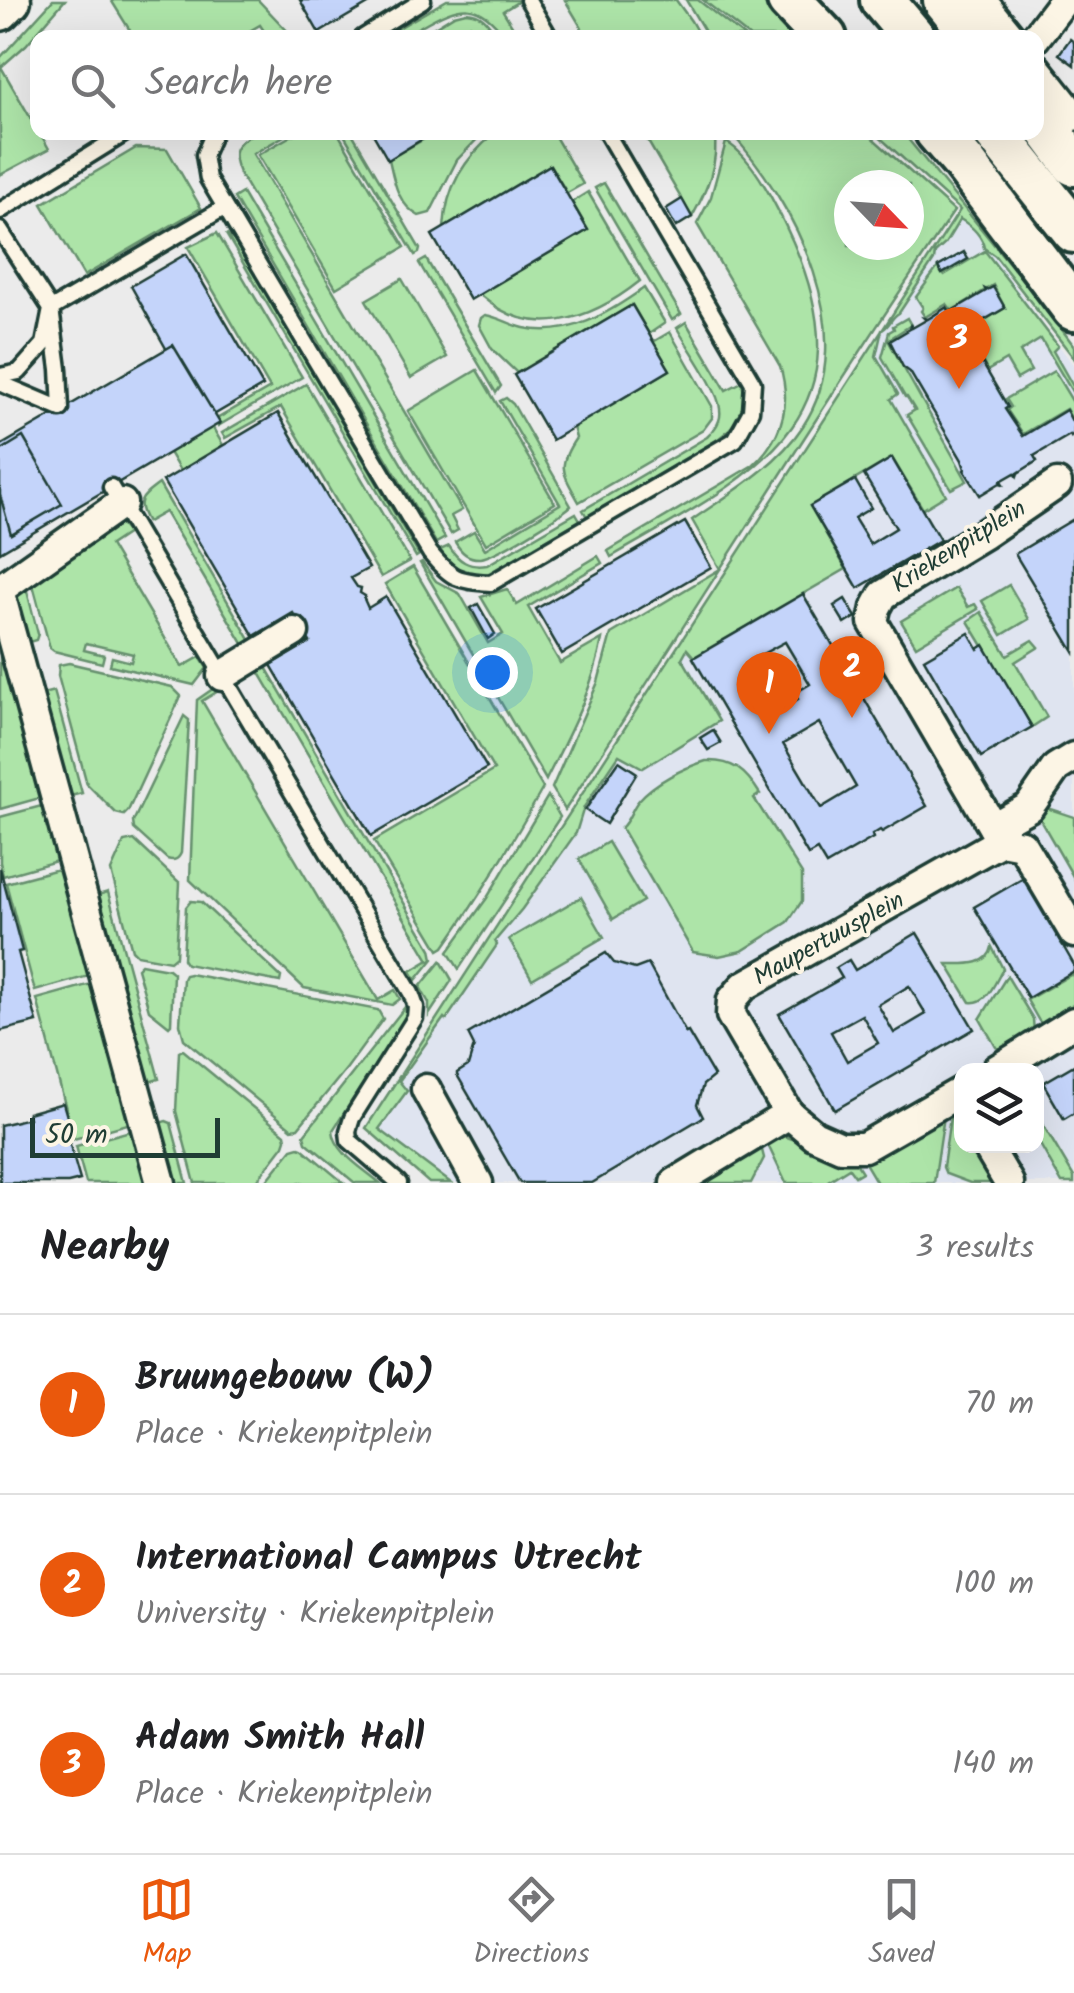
<!DOCTYPE html>
<meta charset="utf-8">
<style>
:root{--surface:#fff;--page:#f2f2f2;--text:#202124;--muted:#757577;--line:#e0e0e0;--accent:#ea580c}
body{margin:0;font-family:Kalam,sans-serif;background:var(--page);color:var(--text)}
.controls{position:absolute;right:30px;bottom:30px;display:grid;overflow:hidden;border-radius:20px;box-shadow:0 10px 40px #0002}
.controls button{width:90px;height:90px;display:grid;place-items:center;padding:0;border:0;border-bottom:2px solid var(--line);background:var(--surface);color:var(--text);font:50px sans-serif}
.compass{position:absolute;left:834px;top:170px;width:90px;height:90px;border-radius:50%;background:var(--surface);box-shadow:0 10px 40px #0002;rotate:115deg}
.scale{position:absolute;left:30px;bottom:25px;width:190px;box-sizing:border-box;padding-left:10px;border:5px solid #1f3d34;border-top:0;font-size:28px;line-height:35px;white-space:nowrap;color:#1f3d34;-webkit-text-stroke:8px #fcf5e5;paint-order:stroke}
.you{position:absolute;left:492px;top:672px;width:35px;height:35px;margin:-25px;border:8px solid #fff;border-radius:50%;background:#1a73e8;box-shadow:0 0 0 15px #1a73e833}
.badge{display:grid;place-items:center;width:65px;height:65px;border-radius:50%;background:var(--accent);color:#fff;font-size:32px;font-weight:700}
.pin{position:absolute;translate:-50% -82px;filter:drop-shadow(0 2px 5px #0008)}
.pin::after{content:'';position:absolute;top:52px;width:35px;height:30px;background:inherit;clip-path:polygon(0 0,100% 0,50% 100%)}
.list{margin:0;padding:0;list-style:none}
h2{display:flex;justify-content:space-between;align-items:center;height:130px;margin:0;padding:0 40px;font-size:42px}
h2 small{font-size:32px;font-weight:400;color:var(--muted)}
.list li{display:grid;grid-template-columns:65px 1fr auto;gap:30px;align-items:center;box-sizing:border-box;height:180px;padding:0 40px;border-top:2px solid var(--line)}
.list b{display:block;font-size:38px;white-space:nowrap}
.list p{margin:0;font-size:32px;white-space:nowrap;color:var(--muted)}
.list em{font-size:32px;font-style:normal;color:var(--muted)}
.icon{flex:none;width:55px;height:55px;fill:none;stroke:currentColor;stroke-width:2;stroke-linecap:round;stroke-linejoin:round}
.map{position:relative;flex:none;width:1074px;height:1183px;overflow:hidden}
.search{position:absolute;background:var(--surface);box-shadow:0 10px 40px #0002;left:30px;right:30px;top:30px;height:110px;display:flex;align-items:center;gap:25px;box-sizing:border-box;padding:0 35px;border-radius:20px;color:var(--muted);font-size:38px}
.sheet{height:670px;background:var(--surface)}
nav{display:flex;justify-content:space-around;align-items:center;box-sizing:border-box;height:140px;border-top:2px solid var(--line);background:var(--surface);font-size:28px;color:var(--muted)}
nav a{display:grid;justify-items:center;gap:5px}
nav .on{color:var(--accent)}
.map>svg:first-child{display:block}
.built{fill:#dfe4f0;fill-rule:evenodd}
.green{fill:#ade4a8;stroke:#66906e;stroke-width:2.5;fill-rule:evenodd}
.building{fill:#c4d4fa;stroke:#1f3d34;stroke-width:2.5;fill-rule:evenodd}
.lines{fill:none;stroke-linecap:round;stroke-linejoin:round}
.lane-casing{stroke:#1f3d34;stroke-width:21}
.street-casing{stroke:#1f3d34;stroke-width:35}
.secondary-casing{stroke:#1f3d34;stroke-width:45}
.primary-casing{stroke:#1f3d34;stroke-width:50}
.lane{stroke:#fcf5e5;stroke-width:14}
.street{stroke:#fcf5e5;stroke-width:28}
.secondary{stroke:#fcf5e5;stroke-width:38}
.primary{stroke:#fcf5e5;stroke-width:42}
.labels{text-anchor:middle;dominant-baseline:central;stroke-width:8;stroke-linejoin:round;paint-order:stroke}
.street-label{font-size:25px;fill:#1f3d34;stroke:#fcf5e5}
</style>
<div class="map">
<svg width="1074" height="1183" viewBox="0 0 1074 1183">
<rect width="100%" height="100%" fill="#ebebeb"/>
<filter id="ink" filterUnits="userSpaceOnUse"><feTurbulence type="fractalNoise" baseFrequency=".01" numOctaves="2"/><feDisplacementMap in="SourceGraphic" scale="20" xChannelSelector="R" yChannelSelector="G"/><feConvolveMatrix kernelMatrix="1 2 1 2 8 2 1 2 1" color-interpolation-filters="sRGB"/></filter>
<g filter="url(#ink)">
<path class="built" d="M959 209 1074 366V1183H429L366 1128ZM962 1070H1036V1146H962Z"/>
<g class="green">
<polygon points="53,0 65,0 26,45 1,67 37,129 38,132 40,133 49,149 0,175 0,58"/>
<polygon points="111,0 258,0 293,37 268,37 260,25 239,37 134,37"/>
<path d="M447 0H517L519 1 503 11 518 35 506 37C477 0 463 2 421 26 414 30 407 36 400 38 394 38 389 37 383 37Z"/>
<polygon points="565,0 676,0 691,21 700,37 587,37"/>
<polygon points="686,0 698,0 745,37 708,37"/>
<polygon points="703,0 765,0 793,27 814,37 750,37"/>
<path d="M466 12C484 13 489 24 497 37L417 38 454 15Z"/>
<path d="M254 133H289L253 154 462 510 451 516 458 530 451 534 239 173C230 151 234 144 254 133Z"/>
<polygon points="296,133 338,133 405,247 336,288 258,155"/>
<polygon points="343,133 352,133 420,249 419,253 415,255"/>
<path d="M435 133H483L457 160 430 213 419 216C397 204 394 181 389 159Z"/>
<path d="M495 133H553L583 184 567 193 550 165 444 228C446 187 464 159 495 133Z"/>
<path d="M643 133H714C720 161 706 192 692 217Z"/>
<path d="M731 133H867L954 211C820 408 695 611 565 810L552 788 598 682 611 634 720 569 692 520C731 493 776 467 803 426 863 335 795 203 731 133ZM909 185V245H849V185Z"/>
<path d="M875 133H903L1049 312 1074 346V358L995 256 984 248C982 235 970 225 960 219L945 244 935 253 934 260 899 313C891 317 890 326 882 330L876 356 898 394 891 399 946 495 923 509 892 458 810 506 846 569 694 657 687 649 682 658 719 721 643 768 619 755 584 807 576 833 522 909 495 941 497 945 446 1020 444 1018 399 1081 407 1091 379 1129 451 1183H429L366 1128 960 210Z"/>
<path d="M726 142C754 157 780 213 793 242 873 425 748 477 611 557L608 551 753 465C782 438 792 405 780 366L697 224 711 197Z"/>
<polygon points="136,148 167,149 201,208 84,276 42,204"/>
<polygon points="604,183 681,314 672,320 595,188"/>
<path d="M588 192 640 281C591 320 531 342 479 294L588 230 572 202Z"/>
<polygon points="242,193 445,538 436,543 234,198"/>
<polygon points="217,233 302,377 218,426 215,420 270,388 188,247"/>
<polygon points="226,234 236,242 419,555 416,557"/>
<polygon points="985,251 1058,346 1053,351 1074,388 1074,395 1041,339 1020,352 1031,371 1017,379 1006,360 987,371 981,359 977,361 963,333 1005,308 993,285 952,311 947,304 925,317 921,311 923,308 916,297 938,267 944,275"/>
<polygon points="426,259 501,386 496,393 419,263"/>
<polygon points="402,279 447,357 411,378 366,300"/>
<path d="M644 288 665 323 649 334 632 305 517 373 492 349 479 325 481 318 485 315C499 317 510 325 524 328 569 338 609 313 644 288Z"/>
<polygon points="907,318 911,325 888,340 967,481 951,489 907,415 915,410 907,397 905,397 882,357 889,332 894,329 893,326"/>
<path d="M686 322 726 390 742 382C748 407 738 424 718 439L587 517 583 510 707 437C715 429 722 421 720 409 719 390 687 346 677 328Z"/>
<path d="M670 332 712 406V418L703 430 579 502C563 473 556 467 576 438L573 427 670 370 653 342Z"/>
<polygon points="477,370 555,503 486,544 408,411"/>
<polygon points="1054,371 1074,404 1074,423 1066,409 1023,434 1007,410 1011,407 1006,399"/>
<polygon points="306,384 410,561 381,577 281,407 225,438 222,433"/>
<path d="M506 398 513 404 571 506C558 517 496 556 481 558 468 559 461 552 455 542L474 531 485 549 560 504 500 401Z"/>
<polygon points="210,423 223,445 180,471 167,449"/>
<path d="M159 484 252 643 245 647 165 512 147 522C134 501 142 497 159 484Z"/>
<path d="M576 513 580 520 489 573C467 576 452 569 440 550L449 546C458 561 469 568 487 565Z"/>
<polygon points="114,523 121,525 128,533 110,545 182,667 200,657 207,668 194,685 110,665 112,657 131,662 133,654 86,643 84,650 104,655 102,663 54,651 50,648 32,581"/>
<path d="M598 556 602 563 528 607 560 663 602 639C593 690 569 734 546 780L420 563 422 562 436 581 460 594 488 643 503 634 481 597 507 589 517 605Z"/>
<path d="M413 567 543 788C512 843 480 896 444 947L439 950 374 841 494 770 385 584Z"/>
<polygon points="1009,585 1029,619 1002,635 982,601"/>
<polygon points="26,587 38,634 36,640 25,643 15,600"/>
<polygon points="956,588 968,607 975,604 978,609 916,646 901,621"/>
<polygon points="981,612 1007,655 1033,640 1039,647 1015,662 1047,717 1032,727 968,621"/>
<polygon points="9,654 47,796 0,809 0,657"/>
<polygon points="69,663 172,687 181,696 128,811 124,815 116,813 87,784 58,676 59,665"/>
<polygon points="264,664 431,949 433,959 416,980 411,971 429,960 257,668"/>
<polygon points="217,686 220,690 202,701 378,1000 395,990 400,999 392,1005 304,988 190,880 197,700"/>
<polygon points="54,691 82,793 67,797 39,695"/>
<path d="M184 716 189 720 181 853C178 860 174 861 167 859L134 829 133 822Z"/>
<path d="M706 761C733 760 746 771 760 794L754 798 802 874V901L788 922 742 951 719 956 693 952 621 828C630 820 631 809 639 800 655 782 683 768 706 761Z"/>
<polygon points="548,796 560,817 459,969 448,952 487,898"/>
<polygon points="49,804 64,859 3,876 0,862 0,817"/>
<polygon points="1047,808 1074,817 1074,878 1037,814"/>
<polygon points="134,840 180,883 176,956 170,961 137,955 132,950 111,871 124,842"/>
<polygon points="608,842 643,901 613,919 579,859"/>
<polygon points="66,867 96,974 35,991 6,883"/>
<polygon points="108,892 159,1079 145,1083 94,896"/>
<polygon points="581,897 604,937 532,979 509,939"/>
<polygon points="191,901 201,902 281,977 280,982 186,964 183,959 186,907"/>
<path d="M992 947 1003 969C995 982 988 1005 970 1002L947 964C964 964 988 967 992 947Z"/>
<polygon points="441,961 452,980 429,1015 429,1003 420,987"/>
<polygon points="141,964 168,969 173,973 171,1024 169,1026 149,1010 137,968"/>
<polygon points="1074,973 1074,1009 1045,1027 1039,1021 1027,1000"/>
<polygon points="190,974 378,1010 383,1019 347,1068 298,1128 292,1129 184,1039 180,1024 183,979 185,975"/>
<polygon points="1007,976 1033,1019 1034,1033 1004,1051 996,1047 980,1019"/>
<polygon points="98,982 135,1122 74,1139 37,999"/>
<path d="M405 1007 406 1013 404 1020 333 1130C334 1152 364 1169 380 1183H355L306 1142 304 1135Z"/>
<polygon points="183,1050 285,1134 286,1139 284,1145 255,1183 195,1183 176,1111 179,1052"/>
<polygon points="1036,1113 1074,1177 1074,1183 1062,1183 1037,1139"/>
<polygon points="944,1116 934,1183 877,1183 865,1163 865,1159"/>
<polygon points="950,1117 961,1124 962,1146 972,1146 994,1183 970,1183 946,1174 943,1167"/>
<polygon points="166,1121 171,1123 187,1183 172,1183 156,1124"/>
<polygon points="137,1129 152,1183 86,1183 76,1146"/>
<polygon points="784,1136 855,1161 862,1172 855,1176 849,1168 828,1181 828,1183 786,1183 767,1143"/>
<polygon points="761,1146 764,1158 751,1183 699,1183"/>
<polygon points="299,1147 302,1148 344,1183 265,1183 292,1149"/>
</g>
<g class="building">
<polygon points="300,0 375,0 319,33"/>
<polygon points="469,25 476,38 447,38"/>
<polygon points="1070,39 1074,42 1074,65 1059,54"/>
<polygon points="372,132 434,132 388,160"/>
<polygon points="550,165 588,230 470,300 432,235"/>
<polygon points="682,199 692,217 676,227 666,209"/>
<polygon points="964,252 968,259 942,274 938,267"/>
<polygon points="186,254 263,386 147,454 107,386 168,352 131,286"/>
<polygon points="993,287 1005,308 962,333 964,339 977,361 980,359 1008,407 1005,409 1023,436 1066,410 1074,425 1074,433 1071,437 1070,435 1034,456 1037,461 1018,473 1017,476 1015,473 1001,481 1003,484 1000,483 980,495 964,470 965,469 962,460 910,372 903,367 890,341 910,329 911,326 912,328 926,320 924,318 928,319 947,307 950,312 986,291 985,289 987,290"/>
<polygon points="632,305 670,370 552,440 514,375"/>
<polygon points="173,345 220,423 0,552 0,446"/>
<polygon points="278,413 369,568 351,578 357,587 361,588 360,593 365,596 364,599 368,608 386,597 487,768 371,836 271,665 310,642 293,613 254,636 163,481"/>
<polygon points="23,437 62,504 11,534 0,495 0,451"/>
<polygon points="892,458 940,540 858,588 810,506 855,480 871,508 854,518 870,544 896,528 864,475"/>
<polygon points="1072,520 1074,524 1074,652 1015,554"/>
<polygon points="685,522 711,567 562,654 536,609"/>
<path d="M803 594 927 806 882 832 880 830 872 835 873 838 826 865 817 850 808 855 693 658ZM785 642 810 684 795 693 798 699 793 702 790 696 780 701 755 658ZM819 723 856 787 821 808 783 744Z"/>
<polygon points="845,599 856,617 845,624 834,606"/>
<polygon points="478,604 495,634 488,639 471,608"/>
<polygon points="969,633 978,649 984,645 1032,727 981,757 924,659"/>
<polygon points="869,638 876,651 863,658 856,646"/>
<polygon points="713,730 721,743 708,750 700,738"/>
<polygon points="619,761 637,773 606,824 585,810"/>
<polygon points="0,868 22,951 18,952 37,1022 0,1031"/>
<polygon points="1024,878 1074,965 1074,971 1028,998 974,907"/>
<path d="M917 933 974 1029 835 1110 779 1014 842 978 836 968 849 960 855 970ZM909 986 926 1014 894 1033 878 1005ZM862 1015 878 1043 847 1061 831 1032Z"/>
<polygon points="606,953 614,963 635,969 648,964 686,1033 688,1032 714,1076 703,1085 697,1105 703,1117 592,1183 520,1183 457,1075 457,1073 468,1066 474,1046 468,1034"/>
<polygon points="1074,1065 1074,1113 1064,1119 1043,1083"/>
<polygon points="63,1103 72,1134 67,1135 80,1180 68,1183 0,1183 0,1125 29,1118 28,1113"/>
</g>
<g class="lines">
<g class="lane-casing">
<g id="lane">
<polyline points="528,0 550,38"/>
<polyline points="362,38 423,0"/>
<path d="M214 132 204 155 208 179 430 553C451 579 458 581 491 583L735 440 751 411 753 383 606 132"/>
<polyline points="0,211 127,132"/>
<polyline points="0,230 51,309 44,344 19,372 0,376"/>
<polyline points="0,383 61,409 59,369 51,309 224,208"/>
<polyline points="111,487 411,993 416,1007 415,1018 352,1118 348,1131 349,1140 399,1183"/>
</g>
</g>
<g class="street-casing">
<g id="street">
<polyline points="981,0 1012,38"/>
<polyline points="1035,38 1064,0"/>
<polyline points="1036,68 1074,116"/>
<polyline points="1057,484 984,534 883,595 876,608 873,622 1001,841 1022,845 1074,933"/>
<polyline points="0,589 122,503"/>
<polyline points="0,594 161,1183"/>
<polyline points="222,676 294,632"/>
<polyline points="993,827 1029,807 1056,768 1074,757"/>
<polyline points="996,1070 1074,1022"/>
<polyline points="426,1089 478,1183"/>
<polyline points="789,1114 814,1135 841,1147 864,1147 962,1091"/>
<polyline points="987,1146 1009,1183"/>
<polyline points="675,1183 789,1114 731,1015 732,1000 744,986 1001,841"/>
</g>
</g>
<g class="secondary-casing">
<polyline id="secondary" points="0,11 11,0"/>
</g>
<g class="primary-casing">
<g id="primary">
<polyline points="789,0 825,38"/>
<polyline points="882,0 914,38"/>
<polyline points="945,0 976,38"/>
<polyline points="1036,113 1074,164"/>
<polyline points="937,132 963,162 1074,309"/>
<polyline points="995,132 1074,231"/>
</g>
</g>
<use href="#lane" class="lane"/>
<use href="#street" class="street"/>
<use href="#secondary" class="secondary"/>
<use href="#primary" class="primary"/>
</g>
</g>
<g class="labels">
<g class="street-label">
<text transform="translate(959 547) rotate(-32)">Kriekenpitplein</text>
<text transform="translate(829 939) rotate(-29)">Maupertuusplein</text>
</g>
</g>
</svg>
<div class="controls">
<button><svg class="icon" aria-label="layers" viewBox="0 0 24 24"><path d="M12 4l9 5-9 5-9-5zM3 14l9 5 9-5"/></svg></button>
</div>
<svg class="compass" viewBox="-18 -18 36 36"><path d="M0-13l5 13h-10z" fill="#e53935"/><path d="M0 13l5-13h-10z" fill="#757577"/></svg>
<div class="scale">50 m</div>
<div class="you"></div>
<div class="pin badge" style="left:769px;top:734px">1</div>
<div class="pin badge" style="left:852px;top:718px">2</div>
<div class="pin badge" style="left:959px;top:389px">3</div>
<div class="search"><svg class="icon" aria-label="search" viewBox="0 0 24 24"><circle cx="10" cy="10" r="6"/><path d="M15 15l6 6"/></svg>Search here</div>
</div>
<section class="sheet">
<h2>Nearby<small>3 results</small></h2>
<ul class="list">
<li><span class="badge">1</span><div><b>Bruungebouw (W)</b><p>Place · Kriekenpitplein</p></div><em>70 m</em></li>
<li><span class="badge">2</span><div><b>International Campus Utrecht</b><p>University · Kriekenpitplein</p></div><em>100 m</em></li>
<li><span class="badge">3</span><div><b>Adam Smith Hall</b><p>Place · Kriekenpitplein</p></div><em>140 m</em></li>
</ul>
</section>
<nav>
<a class="on"><svg class="icon" aria-label="map" viewBox="0 0 24 24"><path d="M3 6l6-2 6 2 6-2v14l-6 2-6-2-6 2zM9 4v14M15 6v14"/></svg>Map</a>
<a><svg class="icon" aria-label="directions" viewBox="0 0 24 24"><path d="M12 3l9 9-9 9-9-9zM9 14v-3h6M13 9l2 2-2 2"/></svg>Directions</a>
<a><svg class="icon" aria-label="saved" viewBox="0 0 24 24"><path d="M7 4h10v16l-5-4-5 4z"/></svg>Saved</a>
</nav>
